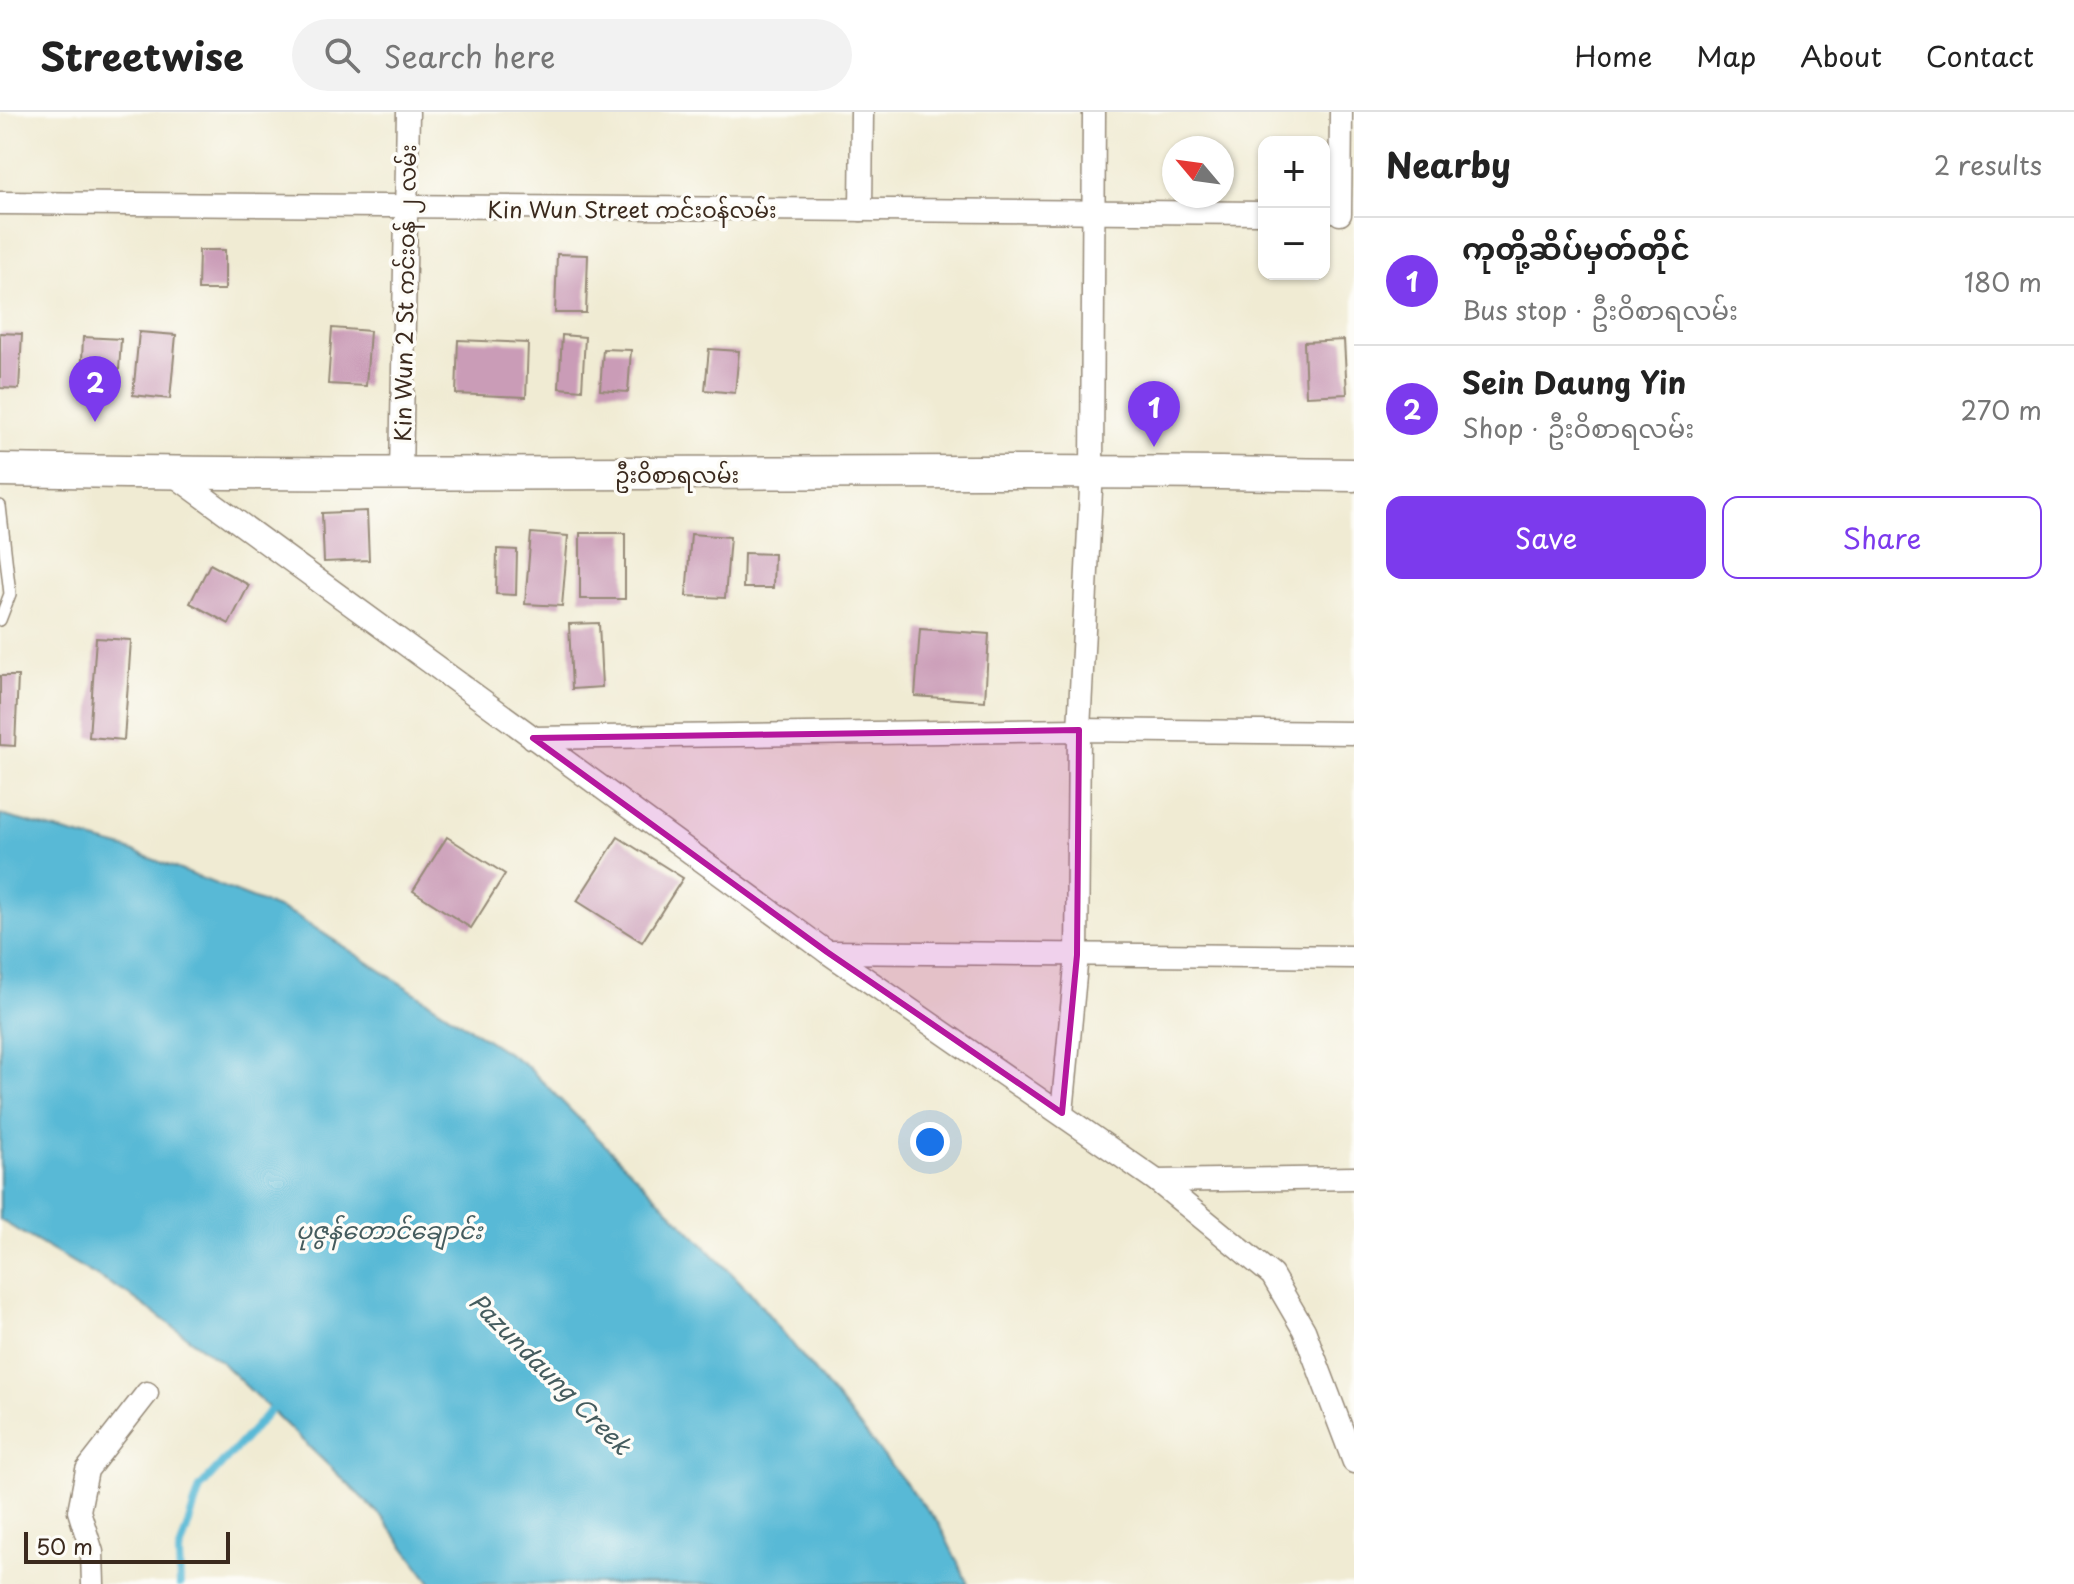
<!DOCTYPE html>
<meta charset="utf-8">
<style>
:root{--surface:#fff;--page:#f2f2f2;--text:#222;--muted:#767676;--line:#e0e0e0;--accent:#7c3aed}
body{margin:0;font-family:"Playpen Sans","Noto Sans Myanmar",sans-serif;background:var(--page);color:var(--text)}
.controls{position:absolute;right:24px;top:24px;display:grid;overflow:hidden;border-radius:16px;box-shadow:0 2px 6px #0004}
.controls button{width:72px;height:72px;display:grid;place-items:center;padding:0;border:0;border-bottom:2px solid var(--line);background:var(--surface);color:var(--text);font:40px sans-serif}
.compass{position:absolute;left:1162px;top:24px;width:72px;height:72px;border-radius:50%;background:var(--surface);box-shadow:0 2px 6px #0004;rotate:299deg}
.scale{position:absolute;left:24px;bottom:20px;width:206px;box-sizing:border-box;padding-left:8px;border:4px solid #3b2a1e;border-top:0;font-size:22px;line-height:28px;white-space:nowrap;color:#3b2a1e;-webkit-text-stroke:6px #fdfcf7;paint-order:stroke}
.you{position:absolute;left:930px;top:1030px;width:28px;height:28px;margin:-20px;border:6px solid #fff;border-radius:50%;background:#1a73e8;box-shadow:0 0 0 12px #1a73e833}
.badge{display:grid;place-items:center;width:52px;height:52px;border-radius:50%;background:var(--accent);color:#fff;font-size:26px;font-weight:700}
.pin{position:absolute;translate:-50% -66px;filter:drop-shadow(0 2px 4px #0008)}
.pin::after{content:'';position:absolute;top:42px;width:28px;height:24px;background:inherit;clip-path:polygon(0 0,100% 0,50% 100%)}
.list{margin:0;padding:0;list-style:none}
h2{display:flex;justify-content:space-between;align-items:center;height:104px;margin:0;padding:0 32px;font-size:34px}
h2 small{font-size:26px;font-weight:400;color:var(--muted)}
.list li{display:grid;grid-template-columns:52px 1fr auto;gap:24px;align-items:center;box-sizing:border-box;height:128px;padding:0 32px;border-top:2px solid var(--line)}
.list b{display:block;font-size:30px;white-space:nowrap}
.list p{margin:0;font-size:26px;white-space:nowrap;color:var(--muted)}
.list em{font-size:26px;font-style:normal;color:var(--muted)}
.actions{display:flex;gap:16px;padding:24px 32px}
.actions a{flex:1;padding:18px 0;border:2px solid var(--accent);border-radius:16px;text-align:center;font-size:28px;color:var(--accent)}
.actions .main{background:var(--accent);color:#fff}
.icon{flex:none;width:44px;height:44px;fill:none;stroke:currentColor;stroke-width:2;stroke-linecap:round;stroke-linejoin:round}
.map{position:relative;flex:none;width:1354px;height:1472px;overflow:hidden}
header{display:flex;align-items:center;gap:48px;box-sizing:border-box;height:112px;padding:0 40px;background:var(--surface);border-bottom:2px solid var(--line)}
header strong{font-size:38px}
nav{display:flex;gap:44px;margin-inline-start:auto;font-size:28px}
.search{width:560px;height:72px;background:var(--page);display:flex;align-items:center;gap:20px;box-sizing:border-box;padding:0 28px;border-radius:44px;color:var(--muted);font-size:30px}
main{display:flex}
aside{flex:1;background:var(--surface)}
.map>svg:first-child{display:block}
.water{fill:#58b9d6;stroke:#4a727a;stroke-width:2}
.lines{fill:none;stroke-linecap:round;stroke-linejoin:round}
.stream{stroke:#58b9d6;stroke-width:8}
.building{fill:#ca9cb7}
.lane-casing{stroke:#968a78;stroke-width:14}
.street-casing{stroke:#968a78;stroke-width:25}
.secondary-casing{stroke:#968a78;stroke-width:35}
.lane{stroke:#fff;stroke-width:11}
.street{stroke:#fff;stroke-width:22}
.secondary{stroke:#fff;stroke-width:32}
.marked{fill:#b5179e;fill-opacity:0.2;stroke:#b5179e;stroke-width:6;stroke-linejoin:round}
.labels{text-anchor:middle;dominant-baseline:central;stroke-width:7;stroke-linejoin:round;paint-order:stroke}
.street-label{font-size:22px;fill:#3b2a1e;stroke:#fdfcf7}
.water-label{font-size:24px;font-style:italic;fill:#455c5e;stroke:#fdfcf7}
</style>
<header>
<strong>Streetwise</strong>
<div class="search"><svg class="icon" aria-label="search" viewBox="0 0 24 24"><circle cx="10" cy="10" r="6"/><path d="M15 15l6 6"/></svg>Search here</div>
<nav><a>Home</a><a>Map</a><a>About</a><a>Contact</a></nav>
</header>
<main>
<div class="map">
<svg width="1354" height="1472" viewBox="0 0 1354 1472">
<rect width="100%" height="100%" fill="#fdfcf7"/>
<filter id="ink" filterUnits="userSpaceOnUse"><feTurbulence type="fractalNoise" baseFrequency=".0125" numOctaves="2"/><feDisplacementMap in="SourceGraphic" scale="16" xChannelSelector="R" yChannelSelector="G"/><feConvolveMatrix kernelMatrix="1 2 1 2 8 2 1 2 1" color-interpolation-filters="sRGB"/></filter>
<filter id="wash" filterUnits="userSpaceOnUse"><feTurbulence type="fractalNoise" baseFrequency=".006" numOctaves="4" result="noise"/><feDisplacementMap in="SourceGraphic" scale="32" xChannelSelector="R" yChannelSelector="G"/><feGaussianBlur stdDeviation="1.8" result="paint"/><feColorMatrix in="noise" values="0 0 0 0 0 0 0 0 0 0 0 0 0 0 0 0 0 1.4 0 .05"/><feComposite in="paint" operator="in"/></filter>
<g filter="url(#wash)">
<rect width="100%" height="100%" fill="#f0ebd3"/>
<polygon class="water" points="0,703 124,736 295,803 526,953 750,1180 939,1412 968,1472 432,1472 381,1404 220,1249 131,1184 0,1108"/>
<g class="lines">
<polyline class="stream" points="180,1472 179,1441 200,1376 278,1290"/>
</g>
<g id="blocks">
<g class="building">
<polygon points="199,138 225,138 225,178 198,178"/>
<polygon points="557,142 588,143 586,201 555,201"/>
<polygon points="332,216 370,219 366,274 328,272"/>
<polygon points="139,220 176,223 170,287 133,283"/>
<polygon points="0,221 22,222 19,277 0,276"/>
<polygon points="562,223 585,225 582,278 559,276"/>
<polygon points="83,225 121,227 118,274 81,272"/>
<polygon points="458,228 528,231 526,285 456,282"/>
<polygon points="1344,228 1347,282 1306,284 1304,230"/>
<polygon points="603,237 631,238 628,280 600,278"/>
<polygon points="709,237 739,239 735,281 705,278"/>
<polygon points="367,399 369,448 324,450 322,401"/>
<polygon points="531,421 568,424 562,494 525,492"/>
<rect x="580" y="421" width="45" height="66"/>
<polygon points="691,422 730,425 725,486 686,484"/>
<polygon points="497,437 517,438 516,483 496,482"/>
<polygon points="744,441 774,442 773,476 743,476"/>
<polygon points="210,452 249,473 229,512 190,491"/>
<polygon points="599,511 602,575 572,577 569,512"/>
<polygon points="920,517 989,522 985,589 915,584"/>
<polygon points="96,526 131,528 124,628 89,625"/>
<polygon points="0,564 18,564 15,634 0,633"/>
<polygon points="447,725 505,762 471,816 413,779"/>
<polygon points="618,725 683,766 642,830 577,789"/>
</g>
</g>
</g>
<g filter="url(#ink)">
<use href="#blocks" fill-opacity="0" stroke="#968a78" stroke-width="2"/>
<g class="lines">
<g class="lane-casing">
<polyline id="lane" points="0,394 10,482 0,508"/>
</g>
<g class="street-casing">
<g id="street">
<polyline points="0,91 1264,101"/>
<polyline points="861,98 862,0"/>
<polyline points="1340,102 1341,0"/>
<polyline points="171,361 827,840 1157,1069 1272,1163 1304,1218 1354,1350"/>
<polyline points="401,362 408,0"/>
<polyline points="533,626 1079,618 1354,621"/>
<polyline points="827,840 1354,845"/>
<polyline points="1062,1001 1077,843 1079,618 1092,358 1094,0"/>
<polyline points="1157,1069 1354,1066"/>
<polyline points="93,1472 92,1440 79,1399 87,1358 147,1281"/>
</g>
</g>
<g class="secondary-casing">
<path id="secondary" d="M0 358C451 367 903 355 1354 363"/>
</g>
<use href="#lane" class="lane"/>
<use href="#street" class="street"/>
<use href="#secondary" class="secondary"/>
</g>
</g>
<path class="marked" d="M1079 618 1077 843 1062 1001 827 840 533 626Z"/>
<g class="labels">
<g class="street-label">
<text x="632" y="96">Kin Wun Street ကင်းဝန်လမ်း</text>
<text transform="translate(404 181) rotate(-89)">Kin Wun 2 St ကင်းဝန် ၂ လမ်း</text>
<text x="677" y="361">ဦးဝိစာရလမ်း</text>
</g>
<g class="water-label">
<text x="389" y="1117">ပုဇွန်တောင်ချောင်း</text>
<text transform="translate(551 1261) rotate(45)">Pazundaung Creek</text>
</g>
</g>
</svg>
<div class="controls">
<button>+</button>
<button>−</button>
</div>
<svg class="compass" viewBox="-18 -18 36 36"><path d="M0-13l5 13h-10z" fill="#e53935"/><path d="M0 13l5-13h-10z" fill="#767676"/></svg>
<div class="scale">50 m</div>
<div class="you"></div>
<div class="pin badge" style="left:1154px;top:335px">1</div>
<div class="pin badge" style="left:95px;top:310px">2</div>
</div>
<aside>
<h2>Nearby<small>2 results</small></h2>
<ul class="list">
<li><span class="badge">1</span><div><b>ကုတို့ဆိပ်မှတ်တိုင်</b><p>Bus stop · ဦးဝိစာရလမ်း</p></div><em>180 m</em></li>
<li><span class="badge">2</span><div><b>Sein Daung Yin</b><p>Shop · ဦးဝိစာရလမ်း</p></div><em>270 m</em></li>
</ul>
<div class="actions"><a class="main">Save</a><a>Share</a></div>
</aside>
</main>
